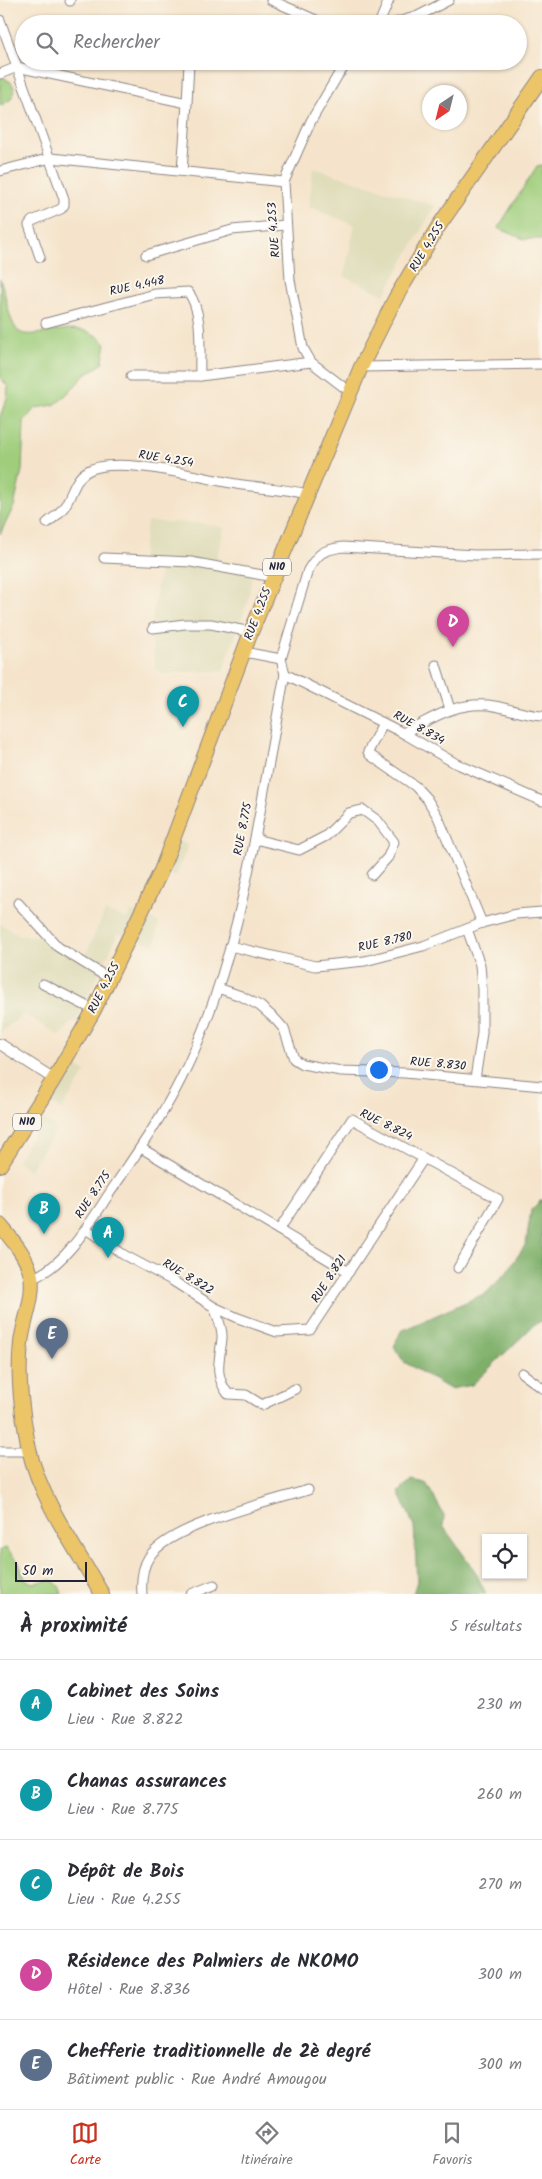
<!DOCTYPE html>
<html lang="fr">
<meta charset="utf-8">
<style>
:root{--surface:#fff;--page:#f7f7f7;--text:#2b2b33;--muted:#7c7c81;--line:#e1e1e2;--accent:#c8321e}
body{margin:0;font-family:Kalam,sans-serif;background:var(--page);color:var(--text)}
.controls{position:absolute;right:15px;bottom:15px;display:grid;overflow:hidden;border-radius:0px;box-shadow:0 1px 4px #0004}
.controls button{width:45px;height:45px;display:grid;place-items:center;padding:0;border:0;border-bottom:1px solid var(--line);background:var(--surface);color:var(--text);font:25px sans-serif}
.compass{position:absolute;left:422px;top:85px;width:45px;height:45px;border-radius:50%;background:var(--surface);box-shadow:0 1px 4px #0004;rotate:215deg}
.scale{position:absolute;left:15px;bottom:12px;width:72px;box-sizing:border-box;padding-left:5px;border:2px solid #22223b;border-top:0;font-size:14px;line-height:18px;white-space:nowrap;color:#22223b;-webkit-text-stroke:4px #fbf7ec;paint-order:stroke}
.you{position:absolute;left:378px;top:1069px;width:18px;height:18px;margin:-12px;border:4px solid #fff;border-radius:50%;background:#1a73e8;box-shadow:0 0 0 8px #1a73e833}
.badge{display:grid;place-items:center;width:32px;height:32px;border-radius:50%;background:var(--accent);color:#fff;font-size:16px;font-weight:700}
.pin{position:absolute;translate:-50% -41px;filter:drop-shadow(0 1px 2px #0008)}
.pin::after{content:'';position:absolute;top:26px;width:18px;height:15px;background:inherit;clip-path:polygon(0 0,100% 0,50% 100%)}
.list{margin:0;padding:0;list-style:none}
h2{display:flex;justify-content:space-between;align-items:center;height:65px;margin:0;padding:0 20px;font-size:21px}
h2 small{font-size:16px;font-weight:400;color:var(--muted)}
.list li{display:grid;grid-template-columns:32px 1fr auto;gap:15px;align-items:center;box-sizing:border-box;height:90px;padding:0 20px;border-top:1px solid var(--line)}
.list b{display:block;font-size:19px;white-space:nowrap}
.list p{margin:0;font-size:16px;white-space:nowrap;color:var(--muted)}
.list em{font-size:16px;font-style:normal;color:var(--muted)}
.icon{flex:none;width:28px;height:28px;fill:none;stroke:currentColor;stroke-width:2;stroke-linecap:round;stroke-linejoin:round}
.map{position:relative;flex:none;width:542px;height:1594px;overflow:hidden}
.search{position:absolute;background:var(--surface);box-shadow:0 1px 4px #0004;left:15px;right:15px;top:15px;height:55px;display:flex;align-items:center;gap:12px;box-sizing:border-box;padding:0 18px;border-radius:28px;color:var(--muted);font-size:19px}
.sheet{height:515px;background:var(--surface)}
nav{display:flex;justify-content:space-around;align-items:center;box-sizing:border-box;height:70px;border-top:1px solid var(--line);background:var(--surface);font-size:14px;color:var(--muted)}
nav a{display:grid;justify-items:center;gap:2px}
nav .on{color:var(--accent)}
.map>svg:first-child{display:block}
.built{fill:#e0ddbb}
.green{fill:#9fcd7b;stroke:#60785b}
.forest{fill:#7fb06b;stroke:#506953}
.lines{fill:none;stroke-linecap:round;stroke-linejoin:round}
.minor-casing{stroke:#8c8383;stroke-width:11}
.tertiary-casing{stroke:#8c8383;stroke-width:12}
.primary-casing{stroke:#8c8383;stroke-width:16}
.trunk-casing{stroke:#8c8383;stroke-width:16}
.minor{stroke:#fff;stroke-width:9}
.tertiary{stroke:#fff;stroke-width:10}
.primary{stroke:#ecc569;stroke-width:14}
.trunk{stroke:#ecc569;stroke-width:14}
.labels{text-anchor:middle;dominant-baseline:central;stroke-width:4;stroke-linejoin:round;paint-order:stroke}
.shield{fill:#fbf7ec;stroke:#636270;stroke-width:1}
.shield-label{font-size:11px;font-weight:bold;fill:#22223b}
.street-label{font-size:12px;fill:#22223b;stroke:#fbf7ec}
</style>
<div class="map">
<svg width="542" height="1594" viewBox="0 0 542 1594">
<rect width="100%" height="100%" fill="#fbf7ec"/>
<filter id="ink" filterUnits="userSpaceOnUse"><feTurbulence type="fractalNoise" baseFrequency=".02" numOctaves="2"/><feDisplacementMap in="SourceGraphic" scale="10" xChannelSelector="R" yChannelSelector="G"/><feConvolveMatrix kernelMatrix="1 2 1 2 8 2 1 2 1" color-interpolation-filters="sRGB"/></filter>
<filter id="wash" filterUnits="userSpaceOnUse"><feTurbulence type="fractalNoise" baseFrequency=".0096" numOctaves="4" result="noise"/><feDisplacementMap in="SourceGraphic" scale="20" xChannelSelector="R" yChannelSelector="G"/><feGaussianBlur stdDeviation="1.12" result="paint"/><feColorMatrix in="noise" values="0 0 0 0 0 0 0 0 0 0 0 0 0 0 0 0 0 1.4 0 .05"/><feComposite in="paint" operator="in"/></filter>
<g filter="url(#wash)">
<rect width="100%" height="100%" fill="#f5e4cb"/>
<g class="built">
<polygon points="313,168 435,206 384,295 344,276 355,225 309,207"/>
<polygon points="147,521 181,523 183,522 195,524 196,522 224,528 215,565 222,566 223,563 226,562 253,570 248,600 223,671 183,672 163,675 155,668 151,628 160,567 142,560"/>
<polygon points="179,842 188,845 176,877 167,874"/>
<polygon points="105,911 127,919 131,912 159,922 155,945 118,934 76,1022 73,1021 60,1036 24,1014 0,1033 0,924 20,935 41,937 87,961 89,958 86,954"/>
<polygon points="74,1065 86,1072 61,1110 50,1103"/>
<polygon points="43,1119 57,1128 30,1170 17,1161"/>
</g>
<g class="green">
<polygon points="3,77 12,83 15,91 10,100 0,106 0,78"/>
<polygon points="542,165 542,239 524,239 498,228 537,166"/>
<path d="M0 279C6 293 8 319 17 330 31 346 78 311 106 344L102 364 86 374 61 400 54 405 35 408 24 421 22 470 14 506 0 534V416L7 398 8 387 0 377Z"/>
<polygon points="6,1548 19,1563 25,1579 32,1583 52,1580 59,1586 62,1594 0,1594 0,1550"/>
</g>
<g class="forest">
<polygon points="542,1199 542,1321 535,1324 472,1385 450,1389 404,1362 394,1347 401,1331 486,1293 507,1272 526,1244 531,1210"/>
<polygon points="411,1480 426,1483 444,1515 443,1526 475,1571 486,1594 413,1594 417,1581 414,1526 399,1492"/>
</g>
</g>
<g filter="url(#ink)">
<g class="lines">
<g class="minor-casing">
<g id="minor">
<polyline points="271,0 325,24"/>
<polyline points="70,1 70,0"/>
<polyline points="0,20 17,67 187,103 182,171"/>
<polyline points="379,24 389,0"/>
<polyline points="391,24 418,16 449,0"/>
<polyline points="349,61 338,75 311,121 284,182 290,280 303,348 311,362 350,392"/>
<polyline points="0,74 17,67 64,199 64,205 61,209 32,221 29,225 40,257"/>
<polyline points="187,103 189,63"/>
<polyline points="0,171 51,158 284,182"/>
<polyline points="146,255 232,230 285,225"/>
<path d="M46 323 155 294 188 292C204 312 199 351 200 376L311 362"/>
<polyline points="361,367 542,364"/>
<polyline points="131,376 200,376"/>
<path d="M47 523C53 518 62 512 66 504 72 494 75 479 86 472 115 453 207 480 243 485 264 488 286 489 307 494"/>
<polyline points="104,558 191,562 273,577"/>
<polyline points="153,628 185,624 211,624 251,632"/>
<polyline points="244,652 281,659"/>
<polyline points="436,665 450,709"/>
<polyline points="285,674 403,733 455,763 542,801"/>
<polyline points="383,723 368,752 370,755 415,786 427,799 438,817 482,923"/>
<path d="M403 733C432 719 454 702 488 705 506 707 524 715 542 716"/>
<polyline points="255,839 299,850 326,836 349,813 363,810 378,821 394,842 388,857 372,875"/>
<polyline points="18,903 58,947 110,979"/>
<polyline points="467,929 480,965 482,989 482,1033 475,1079"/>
<polyline points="230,946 315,966 365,961 423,946 482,923 516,914 542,912"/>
<polyline points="43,984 94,1010"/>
<polyline points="218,988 241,996 260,1006 276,1020 284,1029 294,1059 302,1064 341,1071 405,1073 542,1086"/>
<polyline points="141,1148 349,1272"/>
<polyline points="86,1229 124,1255 173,1281 214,1307 238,1318 277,1332 310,1330 424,1158"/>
<polyline points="279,1230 352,1119 498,1199 458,1268"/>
<path d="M31 1279C65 1266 90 1223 109 1194 134 1157 161 1119 181 1079 243 955 259 809 285 674L281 659 308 570C319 552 323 550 343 547L475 555 542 554"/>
<path d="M214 1307C217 1316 223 1328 222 1338 220 1361 213 1373 228 1394L246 1395 262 1405 295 1389"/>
<polyline points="522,1373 542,1388"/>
<polyline points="0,1451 30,1451"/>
<path d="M142 1594C141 1582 142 1568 149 1557 170 1525 270 1502 308 1490"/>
<polyline points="191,1594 214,1585"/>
</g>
</g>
<g class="tertiary-casing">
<polyline id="tertiary" points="0,1044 54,1079"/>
</g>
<g class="primary-casing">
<path id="primary" d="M0 1225C13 1241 27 1256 31 1276 35 1297 23 1322 21 1343 17 1379 22 1414 29 1449 40 1499 77 1550 102 1594"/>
</g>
<g class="trunk-casing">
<polyline id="trunk" points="0,1165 54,1079 94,1010 161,871 251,632 361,367 396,297 438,227 542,77"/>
</g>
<use href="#minor" class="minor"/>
<use href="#tertiary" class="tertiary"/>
<use href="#primary" class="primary"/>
<use href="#trunk" class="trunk"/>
</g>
</g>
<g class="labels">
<g class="shield">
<rect x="263" y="558.5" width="28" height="17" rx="4"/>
<rect x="13" y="1113.5" width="28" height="17" rx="4"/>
</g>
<g class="shield-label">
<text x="277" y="567">N10</text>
<text x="27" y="1122">N10</text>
</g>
<g class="street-label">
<text transform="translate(274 230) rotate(-94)">RUE 4.253</text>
<text transform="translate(427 247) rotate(-59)">RUE 4.255</text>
<text transform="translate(137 286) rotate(-12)">RUE 4.448</text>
<text transform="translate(166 459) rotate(9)">RUE 4.254</text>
<text transform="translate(258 614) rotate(-69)">RUE 4.255</text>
<text transform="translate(419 728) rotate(29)">RUE 8.834</text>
<text transform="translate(243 829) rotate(-79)">RUE 8.775</text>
<text transform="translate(385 942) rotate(-13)">RUE 8.780</text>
<text transform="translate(104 988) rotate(-63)">RUE 4.255</text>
<text transform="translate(438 1064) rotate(5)">RUE 8.830</text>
<text transform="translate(386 1125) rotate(26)">RUE 8.824</text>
<text transform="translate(93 1195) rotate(-56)">RUE 8.775</text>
<text transform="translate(188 1277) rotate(31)">RUE 8.822</text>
<text transform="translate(329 1279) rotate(-57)">RUE 8.821</text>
</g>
</g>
</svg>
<div class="controls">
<button><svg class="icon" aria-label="locate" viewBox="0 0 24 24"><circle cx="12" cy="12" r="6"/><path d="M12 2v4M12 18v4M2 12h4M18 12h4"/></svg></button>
</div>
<svg class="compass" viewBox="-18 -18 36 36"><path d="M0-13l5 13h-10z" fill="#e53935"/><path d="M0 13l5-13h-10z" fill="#7c7c81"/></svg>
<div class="scale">50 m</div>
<div class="you"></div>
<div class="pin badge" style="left:108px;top:1258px;background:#0f9aa8">A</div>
<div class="pin badge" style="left:44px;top:1234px;background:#0f9aa8">B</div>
<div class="pin badge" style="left:183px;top:727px;background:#0f9aa8">C</div>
<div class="pin badge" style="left:453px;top:647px;background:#d1479c">D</div>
<div class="pin badge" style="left:52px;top:1359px;background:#5c6f8a">E</div>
<div class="search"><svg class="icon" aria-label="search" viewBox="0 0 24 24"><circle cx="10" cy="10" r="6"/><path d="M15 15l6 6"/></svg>Rechercher</div>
</div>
<section class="sheet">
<h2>À proximité<small>5 résultats</small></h2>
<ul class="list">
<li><span class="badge" style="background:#0f9aa8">A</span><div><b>Cabinet des Soins</b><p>Lieu · Rue 8.822</p></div><em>230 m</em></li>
<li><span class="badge" style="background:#0f9aa8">B</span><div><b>Chanas assurances</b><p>Lieu · Rue 8.775</p></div><em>260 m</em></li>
<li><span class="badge" style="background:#0f9aa8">C</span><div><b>Dépôt de Bois</b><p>Lieu · Rue 4.255</p></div><em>270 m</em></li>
<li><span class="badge" style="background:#d1479c">D</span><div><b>Résidence des Palmiers de NKOMO</b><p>Hôtel · Rue 8.836</p></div><em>300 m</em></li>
<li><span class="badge" style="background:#5c6f8a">E</span><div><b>Chefferie traditionnelle de 2è degré</b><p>Bâtiment public · Rue André Amougou</p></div><em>300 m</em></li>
</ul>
</section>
<nav>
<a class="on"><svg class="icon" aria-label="map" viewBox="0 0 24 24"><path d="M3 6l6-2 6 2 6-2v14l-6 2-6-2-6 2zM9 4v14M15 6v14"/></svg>Carte</a>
<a><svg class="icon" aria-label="directions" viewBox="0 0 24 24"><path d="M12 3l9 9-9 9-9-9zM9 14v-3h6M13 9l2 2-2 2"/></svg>Itinéraire</a>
<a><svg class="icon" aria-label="saved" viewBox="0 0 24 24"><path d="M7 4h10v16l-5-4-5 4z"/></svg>Favoris</a>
</nav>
